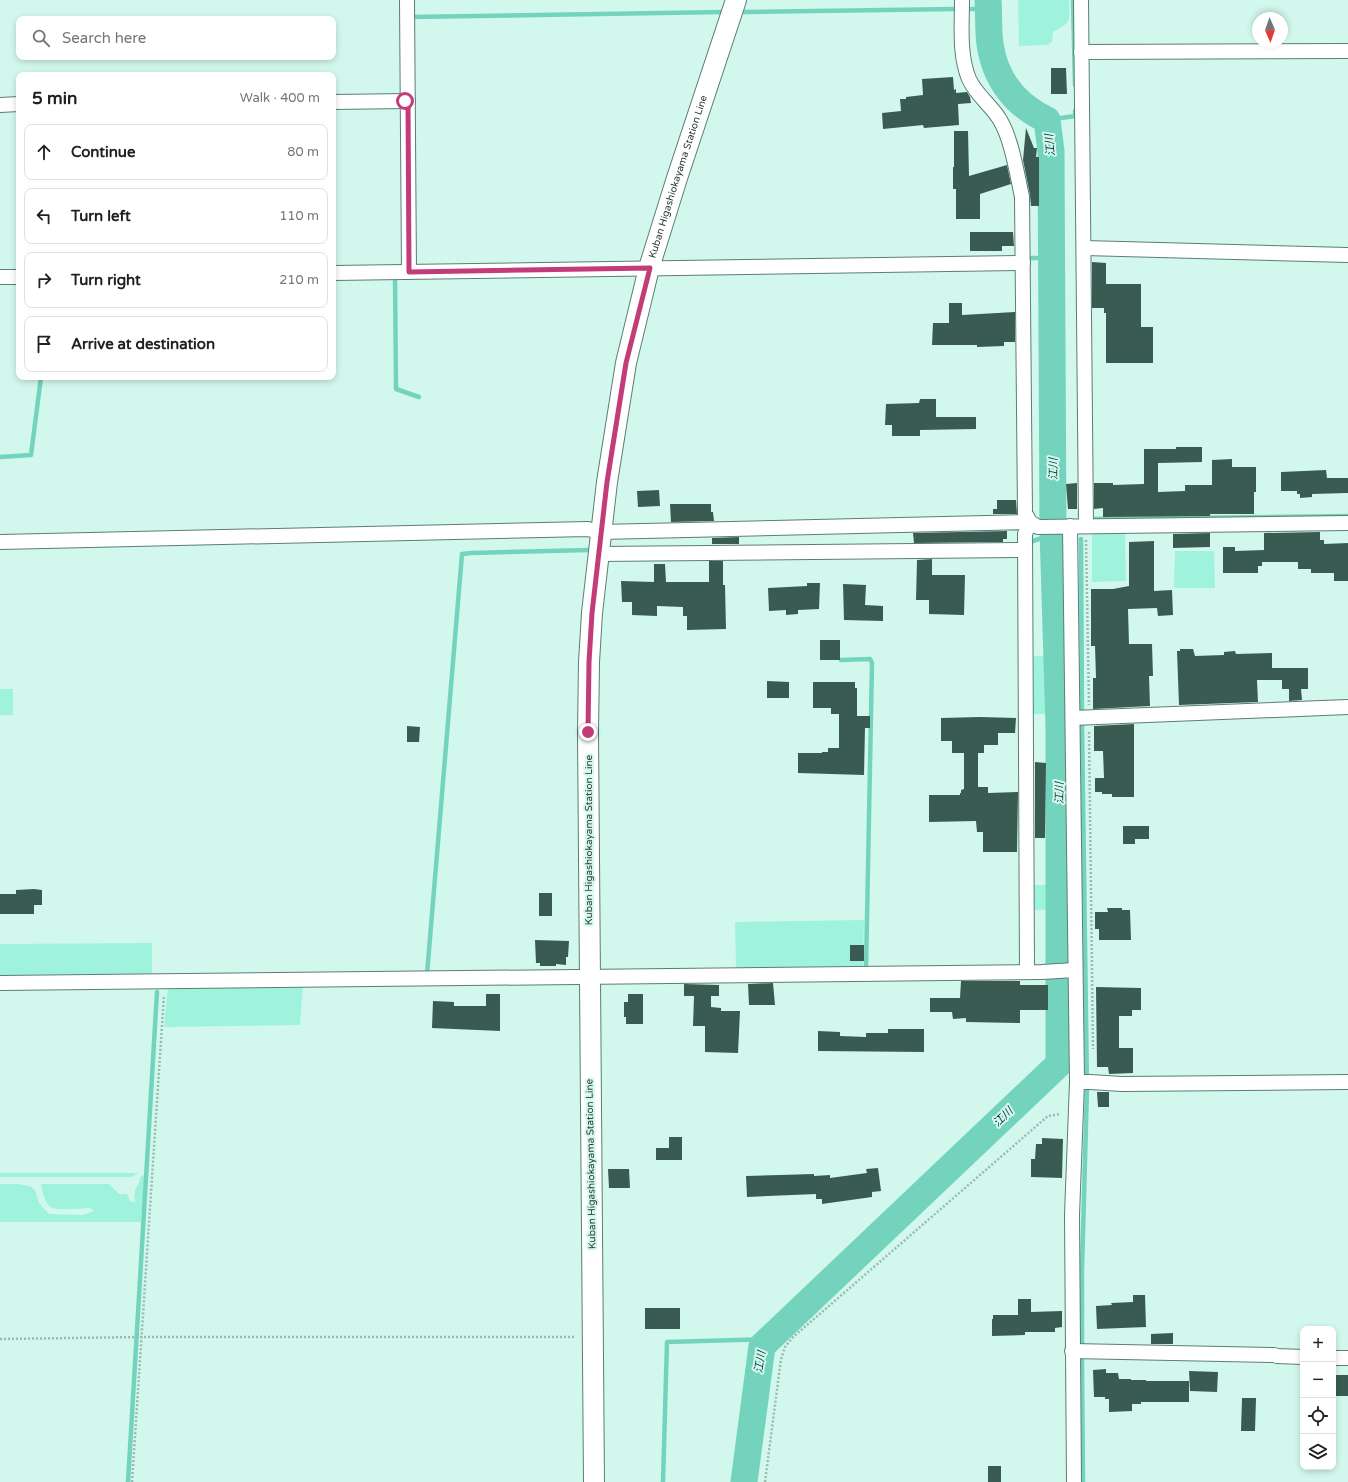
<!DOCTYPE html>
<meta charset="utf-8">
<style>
:root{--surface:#fff;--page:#f2f2f2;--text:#202124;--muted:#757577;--line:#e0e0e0}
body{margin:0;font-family:"Varela Round","Noto Sans JP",sans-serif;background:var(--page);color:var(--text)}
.controls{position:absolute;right:12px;bottom:12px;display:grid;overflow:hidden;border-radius:8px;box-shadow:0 2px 6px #0003}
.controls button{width:36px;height:36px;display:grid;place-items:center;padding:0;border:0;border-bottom:1px solid var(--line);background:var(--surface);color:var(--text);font:20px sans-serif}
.compass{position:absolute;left:1252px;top:12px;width:36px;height:36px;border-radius:50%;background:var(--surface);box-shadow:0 2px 6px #0003;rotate:178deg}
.stop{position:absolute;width:12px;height:12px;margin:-9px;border:3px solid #c33c7a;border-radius:50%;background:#fff}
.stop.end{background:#c33c7a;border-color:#fff;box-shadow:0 1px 4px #0008}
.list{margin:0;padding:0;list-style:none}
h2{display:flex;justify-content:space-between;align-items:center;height:52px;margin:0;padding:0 16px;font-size:17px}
h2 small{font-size:13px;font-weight:400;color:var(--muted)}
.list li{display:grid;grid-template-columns:26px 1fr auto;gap:12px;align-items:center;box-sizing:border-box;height:56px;margin:0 8px 8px;padding:0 8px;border:1px solid var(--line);border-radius:8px}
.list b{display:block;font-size:15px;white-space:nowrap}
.list em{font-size:13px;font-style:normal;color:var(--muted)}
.icon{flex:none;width:22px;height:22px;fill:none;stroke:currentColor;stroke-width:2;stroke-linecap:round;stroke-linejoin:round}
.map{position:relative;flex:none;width:1348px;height:1482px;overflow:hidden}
.search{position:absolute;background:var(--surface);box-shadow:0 2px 6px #0003;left:16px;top:16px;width:320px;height:44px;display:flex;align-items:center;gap:10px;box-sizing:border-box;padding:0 14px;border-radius:8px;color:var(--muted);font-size:15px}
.panel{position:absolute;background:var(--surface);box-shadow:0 2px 6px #0003;left:16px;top:72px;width:320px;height:308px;border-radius:8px}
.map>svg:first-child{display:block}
.green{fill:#9ff3dd}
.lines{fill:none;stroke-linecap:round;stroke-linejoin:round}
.stream{stroke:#74d3bd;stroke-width:4.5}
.river{stroke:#74d3bd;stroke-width:27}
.building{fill:#395b52}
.minor-casing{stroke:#5b7e74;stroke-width:16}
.secondary-casing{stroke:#5b7e74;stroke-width:22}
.path{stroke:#9ab9b1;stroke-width:2.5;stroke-dasharray:2 2;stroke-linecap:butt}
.minor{stroke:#fff;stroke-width:14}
.secondary{stroke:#fff;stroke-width:20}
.route{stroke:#c33c7a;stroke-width:5}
.labels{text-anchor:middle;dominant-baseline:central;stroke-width:4;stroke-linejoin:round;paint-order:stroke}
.street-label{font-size:10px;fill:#2c3b37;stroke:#d2f8ee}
.water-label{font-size:11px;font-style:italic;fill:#08362d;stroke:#d2f8ee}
</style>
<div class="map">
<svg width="1348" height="1482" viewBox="0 0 1348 1482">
<rect width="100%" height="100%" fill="#d2f8ee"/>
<g class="green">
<path d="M1018 0H1069C1069 22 1073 21 1053 32L1052 42 1047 45 1019 46Z"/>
<polygon points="1092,532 1125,532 1126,581 1092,582"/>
<polygon points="1175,551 1214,551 1215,588 1174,588"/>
<polygon points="1034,656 1046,656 1046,714 1033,714"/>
<rect x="0" y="689" width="13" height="26"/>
<rect x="1034" y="885" width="13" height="25"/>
<polygon points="864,920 863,966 736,968 735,922"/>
<polygon points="152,943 152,975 0,977 0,944"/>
<polygon points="303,984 300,1025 164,1027 168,986"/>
<polygon points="0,1173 138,1173 132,1177 0,1177"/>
<path d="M145 1175 141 1222H0V1184H18L30 1186 35 1190 39 1203 49 1214 83 1215 94 1211 90 1208C82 1208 54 1212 49 1206 44 1200 42 1190 41 1184H109L119 1194H127L130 1201 135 1202C135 1198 134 1194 135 1191 137 1185 140 1183 140 1177Z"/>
</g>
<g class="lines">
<g class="stream">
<polyline points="1073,0 1075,85"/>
<polyline points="971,9 989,9"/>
<polyline points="742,12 956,9"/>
<polyline points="411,17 723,12"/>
<polyline points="1047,120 1075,116 1075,111"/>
<polyline points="1028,258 1052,258"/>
<polyline points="395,277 396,389 419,397"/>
<polyline points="0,457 31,455 41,377"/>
<polyline points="1090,519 1348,516"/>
<polyline points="1081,539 1082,723 1087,1089 1082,1270 1082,1365 1083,1482"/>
<polyline points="1030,545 1030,542 1054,534"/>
<polyline points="841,660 870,659 872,663 866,969"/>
<polyline points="427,974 462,554 471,553 588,550"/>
<polyline points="128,1482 157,992"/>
<polyline points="663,1482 667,1342 769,1339"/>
</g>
<path class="river" d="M744 1482 762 1346 1059 1064V727L1053 530 1051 151 1047 120C1015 105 995 79 990 44 988 30 989 14 988 0"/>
</g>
<g class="building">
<polygon points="1051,68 1066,68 1067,94 1051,94"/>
<polygon points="953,77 954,90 956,89 956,93 967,92 970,97 971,103 958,104 959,125 924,128 923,125 883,129 882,113 901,111 900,99 906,99 906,97 923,95 922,79"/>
<polygon points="1026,128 1034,148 1037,148 1036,157 1039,157 1039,206 1031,206 1030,195 1023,160"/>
<polygon points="954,131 968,131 969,176 1007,165 1011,184 980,194 980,219 956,219 956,189 953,189 953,167 954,167"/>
<polygon points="970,232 1013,232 1014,246 1002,246 1002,251 970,251"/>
<polygon points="1092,262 1106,263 1106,284 1141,284 1141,327 1153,327 1153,363 1106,363 1106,313 1104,313 1104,308 1092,308"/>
<polygon points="949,303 962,303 962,315 1015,312 1015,342 1004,342 1004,346 977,347 977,345 932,345 933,323 949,323"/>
<polygon points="920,399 936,399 936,417 976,417 976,429 920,430 920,436 892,436 892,425 885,425 886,404 919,403"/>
<polygon points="1176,447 1202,447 1202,462 1158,463 1158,492 1185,491 1185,485 1212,485 1212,460 1232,459 1232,467 1256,467 1256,492 1254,492 1254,514 1210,514 1210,516 1103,517 1103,508 1094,509 1094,483 1113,483 1113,485 1144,484 1144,449 1176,449"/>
<polygon points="1326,470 1327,478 1348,478 1348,493 1312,494 1312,497 1300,498 1300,494 1297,494 1297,491 1281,491 1281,472"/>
<polygon points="1077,483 1077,509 1068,509 1066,484"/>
<polygon points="659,490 660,506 638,507 637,491"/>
<polygon points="997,500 1016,500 1017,514 993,514 993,509 997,509"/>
<polygon points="670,504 711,504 711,512 713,512 714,521 671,522"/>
<polygon points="1007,531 1007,539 1003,539 1003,542 914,543 913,533"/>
<polygon points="1320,532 1320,540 1324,540 1324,544 1348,543 1348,581 1334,581 1334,573 1311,573 1311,569 1298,569 1298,562 1262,562 1262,566 1258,566 1258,573 1223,573 1223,547 1235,547 1235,551 1264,550 1264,533"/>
<polygon points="1210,533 1210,547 1173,548 1173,534"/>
<polygon points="739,537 739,544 712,544 712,538"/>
<polygon points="1154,541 1154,591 1172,590 1173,615 1158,616 1157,608 1128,609 1129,644 1152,644 1153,676 1149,676 1150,706 1093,709 1093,678 1096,678 1095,646 1091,646 1091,589 1113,589 1129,586 1129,542"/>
<polygon points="932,559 932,575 965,575 964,615 929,614 929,600 916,600 917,560"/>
<polygon points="709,561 723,561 723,585 725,585 726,629 687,630 687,616 683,616 683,607 657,606 657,616 632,615 632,602 622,602 621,581 654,582 654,564 665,564 666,582 709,582"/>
<polygon points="807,583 820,583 819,609 798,610 798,614 786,615 786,610 769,611 768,588 807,586"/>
<polygon points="843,584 866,585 865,605 883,606 883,621 844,620"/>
<rect x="820" y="640" width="20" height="20"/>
<polygon points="1180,649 1193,649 1195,656 1224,655 1224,652 1235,651 1236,654 1272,653 1272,668 1308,668 1308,689 1301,689 1302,700 1289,701 1289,689 1282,689 1282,680 1257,680 1258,702 1179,705 1177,651 1180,651"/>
<polygon points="767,681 789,682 789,698 767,698"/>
<polygon points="813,682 855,682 855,688 857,688 857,716 870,716 870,728 865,728 864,775 798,773 798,753 822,753 822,752 828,752 828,748 839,748 839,714 831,714 831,708 813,708"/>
<polygon points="980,717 1016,718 1015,733 998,733 998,745 984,745 984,753 978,753 978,787 988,787 988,793 1018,792 1017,852 983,852 983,832 977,832 976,821 929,822 929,795 960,795 960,793 961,793 961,790 964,789 964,753 952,753 952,741 941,741 941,718"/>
<polygon points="1134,724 1134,797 1112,797 1112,794 1102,794 1102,792 1095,792 1095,778 1104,778 1103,751 1094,751 1094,726"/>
<polygon points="407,726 420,727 419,742 407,742"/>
<polygon points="1035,762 1046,763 1045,838 1035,838"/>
<polygon points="1123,826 1149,826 1149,839 1135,839 1135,844 1123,844"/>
<polygon points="34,889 42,890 42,905 34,905 34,914 0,914 0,894 16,894 16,890"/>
<rect x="539" y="893" width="13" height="23"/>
<polygon points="1107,908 1122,908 1122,910 1130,910 1131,940 1099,940 1099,929 1095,929 1095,912 1108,912"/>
<polygon points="535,940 569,941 568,957 566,957 566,965 556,964 556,966 540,966 540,963 536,963"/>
<rect x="850" y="945" width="14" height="16"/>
<polygon points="961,981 1020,981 1020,985 1048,985 1048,1010 1020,1010 1020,1023 966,1022 966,1018 953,1019 952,1012 930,1012 930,998 960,998"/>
<polygon points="773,983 775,1005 749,1005 748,984"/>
<polygon points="684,984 719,985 719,996 711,996 711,1007 721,1008 721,1011 740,1011 738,1053 705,1052 705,1026 693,1026 694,996 684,996"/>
<polygon points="1096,987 1141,988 1141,1010 1132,1010 1132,1016 1119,1016 1119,1048 1133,1048 1133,1073 1109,1074 1108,1067 1097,1067"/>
<polygon points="486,994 500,994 500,1031 432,1028 433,1001 454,1002 454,1006 486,1006"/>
<polygon points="628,994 643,994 643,1024 626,1024 626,1017 624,1017 624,1002 628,1002"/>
<polygon points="888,1029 924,1029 924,1052 818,1051 818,1031 840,1032 840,1036 866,1037 866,1033 888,1033"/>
<polygon points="1097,1092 1109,1092 1109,1107 1098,1107"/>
<polygon points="669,1137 682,1137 682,1160 656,1160 656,1148 669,1148"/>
<polygon points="1042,1138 1063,1139 1062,1178 1031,1177 1031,1159 1035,1159 1036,1144 1042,1144"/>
<polygon points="878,1168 881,1191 872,1192 872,1197 822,1204 822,1199 816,1199 816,1194 747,1197 746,1176 814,1174 814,1176 830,1175 830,1178 867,1173 866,1169"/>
<polygon points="608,1169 629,1169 630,1188 609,1188"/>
<polygon points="1133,1295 1145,1295 1146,1327 1097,1329 1096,1306 1112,1305 1111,1303 1133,1302"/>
<polygon points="1018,1299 1031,1299 1031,1312 1062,1311 1062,1327 1055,1328 1055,1332 1025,1332 1025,1335 992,1336 992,1319 993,1319 993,1315 1018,1315"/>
<rect x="645" y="1308" width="35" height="21"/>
<polygon points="1173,1333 1173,1344 1151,1344 1151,1334"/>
<polygon points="1106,1369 1106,1373 1118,1373 1119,1379 1131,1379 1131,1380 1146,1380 1146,1381 1189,1381 1189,1402 1141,1402 1141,1404 1132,1404 1132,1411 1109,1412 1109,1399 1105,1399 1105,1397 1094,1397 1093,1370"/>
<polygon points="1189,1371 1218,1372 1217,1392 1190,1391"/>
<rect x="1333" y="1375" width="15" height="21"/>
<polygon points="1242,1398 1256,1398 1255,1431 1241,1431"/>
<rect x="988" y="1466" width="13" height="16"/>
</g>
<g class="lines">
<g class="minor-casing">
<g id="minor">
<polyline points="407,0 409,272"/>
<path d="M962 0C962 25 959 55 969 79 976 95 992 106 1000 120 1012 140 1017 174 1022 197L1025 513 1030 522 1038 527 1348 523"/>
<polyline points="1081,0 1086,525"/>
<polyline points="1081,52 1348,51"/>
<polyline points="333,102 408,101"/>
<polyline points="0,105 19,104"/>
<polyline points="1084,248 1348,255"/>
<polyline points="333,273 1023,263"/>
<polyline points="0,277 19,277"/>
<polyline points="1070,526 1077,1082 1072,1215 1074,1482"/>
<polyline points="0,542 588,529 600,532 1030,522 1025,534 1027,972"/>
<polyline points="598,554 1025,550"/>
<polyline points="1073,718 1348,707"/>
<polyline points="0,983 1042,972 1075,970"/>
<polyline points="1077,1082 1090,1082 1122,1084 1348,1082"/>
<polyline points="1072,1351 1274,1355 1277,1356 1303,1357"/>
<polyline points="1333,1358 1348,1358"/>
</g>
</g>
<g class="secondary-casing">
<g id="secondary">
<path id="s1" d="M594 1482 588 732 589 662 592 613 607 482 626 363 649 268 677 178 736 0"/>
</g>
</g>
<g class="path">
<polyline points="1086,540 1089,705"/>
<polyline points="1089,732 1093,1049"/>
<polyline points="0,1339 142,1337 576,1337"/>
<polyline points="132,1482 164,995"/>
<polyline points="765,1482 781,1359 785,1347 792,1338 1048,1116 1061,1114"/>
</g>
<use href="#minor" class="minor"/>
<use href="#secondary" class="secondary"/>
</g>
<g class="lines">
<polyline class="route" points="405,101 408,101 409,272 650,268 626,363 607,482 592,613 589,662 588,732"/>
</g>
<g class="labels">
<g class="street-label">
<text stroke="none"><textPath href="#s1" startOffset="1315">Kuban Higashiokayama Station Line</textPath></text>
<text transform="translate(589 840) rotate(-90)">Kuban Higashiokayama Station Line</text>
<text transform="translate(591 1164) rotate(-91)">Kuban Higashiokayama Station Line</text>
</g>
<g class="water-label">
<text transform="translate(1050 145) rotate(-95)">江川</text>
<text transform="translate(1053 469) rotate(-90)">江川</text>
<text transform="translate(1059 793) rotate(-90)">江川</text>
<text transform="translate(1003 1117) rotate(-44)">江川</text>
<text transform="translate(760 1362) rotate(-81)">江川</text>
</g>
</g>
</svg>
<div class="controls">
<button>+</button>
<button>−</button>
<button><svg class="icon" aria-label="locate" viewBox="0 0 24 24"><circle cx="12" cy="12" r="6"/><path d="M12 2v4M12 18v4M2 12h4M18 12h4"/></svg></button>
<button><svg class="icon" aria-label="layers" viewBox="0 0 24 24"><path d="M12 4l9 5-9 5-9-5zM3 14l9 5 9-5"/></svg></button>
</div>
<svg class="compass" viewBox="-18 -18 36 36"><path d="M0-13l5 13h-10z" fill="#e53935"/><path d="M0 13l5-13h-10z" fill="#757577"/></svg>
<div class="stop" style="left:405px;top:101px"></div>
<div class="stop end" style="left:588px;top:732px"></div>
<div class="search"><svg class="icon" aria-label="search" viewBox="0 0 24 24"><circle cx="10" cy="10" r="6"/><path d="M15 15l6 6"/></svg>Search here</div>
<section class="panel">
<h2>5 min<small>Walk · 400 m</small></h2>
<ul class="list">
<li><svg class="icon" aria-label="ahead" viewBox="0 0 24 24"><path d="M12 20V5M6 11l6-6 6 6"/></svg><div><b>Continue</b></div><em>80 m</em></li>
<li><svg class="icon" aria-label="left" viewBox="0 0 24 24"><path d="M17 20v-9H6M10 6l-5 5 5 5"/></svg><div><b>Turn left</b></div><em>110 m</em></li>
<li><svg class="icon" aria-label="right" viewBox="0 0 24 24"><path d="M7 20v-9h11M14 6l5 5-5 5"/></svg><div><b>Turn right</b></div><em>210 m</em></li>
<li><svg class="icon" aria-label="arrive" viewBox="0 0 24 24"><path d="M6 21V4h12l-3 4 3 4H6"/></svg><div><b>Arrive at destination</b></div></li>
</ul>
</section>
</div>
